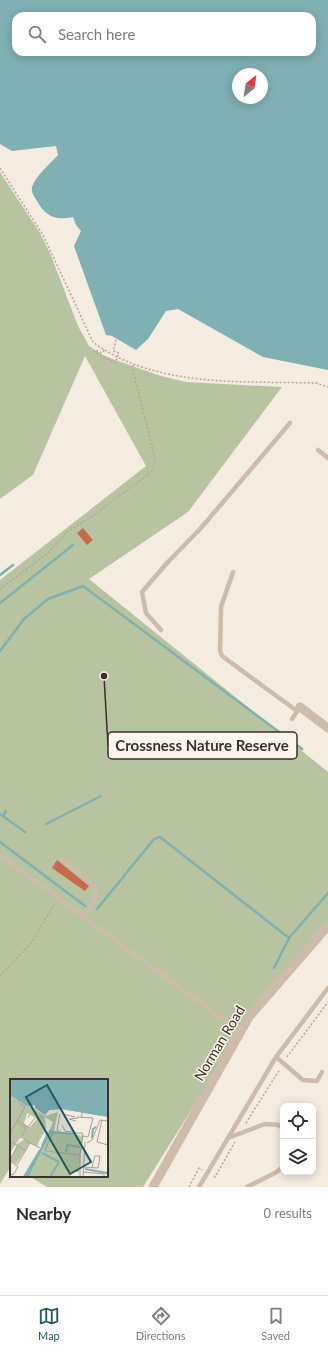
<!DOCTYPE html>
<style>
:root{--surface:#fff;--page:#f2f2f3;--text:#2b2b33;--muted:#7c7c81;--line:#e1e1e2;--accent:#1f5a5e}
body{margin:0;font-family:Lato,sans-serif;background:var(--page);color:var(--text)}
.controls{position:absolute;right:12px;bottom:12px;display:grid;overflow:hidden;border-radius:8px;box-shadow:0 2px 10px #0003}
.controls button{width:36px;height:36px;display:grid;place-items:center;padding:0;border:0;border-bottom:1px solid var(--line);background:var(--surface);color:var(--text);font:20px sans-serif}
.compass{position:absolute;left:232px;top:68px;width:36px;height:36px;border-radius:50%;background:var(--surface);box-shadow:0 2px 10px #0003;rotate:30deg}
.list{margin:0;padding:0;list-style:none}
h2{display:flex;justify-content:space-between;align-items:center;height:52px;margin:0;padding:0 16px;font-size:17px}
h2 small{font-size:13px;font-weight:400;color:var(--muted)}
.icon{flex:none;width:22px;height:22px;fill:none;stroke:currentColor;stroke-width:2;stroke-linecap:round;stroke-linejoin:round}
.map{position:relative;flex:none;width:328px;height:1187px;overflow:hidden}
.search{position:absolute;background:var(--surface);box-shadow:0 2px 10px #0003;left:12px;right:12px;top:12px;height:44px;display:flex;align-items:center;gap:10px;box-sizing:border-box;padding:0 14px;border-radius:12px;color:var(--muted);font-size:15px}
.sheet{height:108px;background:var(--surface)}
nav{display:flex;justify-content:space-around;align-items:center;box-sizing:border-box;height:56px;border-top:1px solid var(--line);background:var(--surface);font-size:11px;color:var(--muted)}
nav a{display:grid;justify-items:center;gap:2px}
nav .on{color:var(--accent)}
.map>svg:first-child{display:block}
.green{fill:#b8c4a0}
.water{fill:#7fb0b2;fill-rule:evenodd}
.lines{fill:none;stroke-linecap:round;stroke-linejoin:round}
.stream{stroke:#7fb0b2;stroke-width:2.5}
.building{fill:#c8694b}
.path{stroke:#b9a596;stroke-width:1.5;stroke-dasharray:2 2;stroke-linecap:butt}
.lane{stroke:#cdbbac;stroke-width:4.5}
.street{stroke:#cdbbac;stroke-width:9}
.labels{text-anchor:middle;dominant-baseline:central;stroke-width:3;stroke-linejoin:round;paint-order:stroke}
.street-label{font-size:14px;fill:#3b302b;stroke:#fbf5ee}
.inset-river{fill:none;stroke:#7fb0b2;stroke-width:2}
.inset-road{fill:none;stroke:#aaa098;stroke-width:1}
.view{fill:#1f5a5e;fill-opacity:0.15;stroke:#1f5a5e;stroke-width:2}
.inset-edge{fill:none;stroke:#3b302b;stroke-width:2}
.leader{fill:none;stroke:#3b302b;stroke-width:1.5}
.callout-dot{fill:#3b302b;stroke:#fbf5ee;stroke-width:1.5}
.callout{fill:#fbf5ee;stroke:#3b302b;stroke-width:1.5}
.callout-label{font-size:15px;text-anchor:middle;font-weight:bold;fill:#3b302b}
</style>
<div class="map">
<svg width="328" height="1187" viewBox="0 0 328 1187">
<rect width="100%" height="100%" fill="#f4ebe1"/>
<polygon class="green" points="0,172 40,233 50,253 78,326 89,346 101,354 115,360 161,376 186,382 282,387 188,512 89,579 328,772 328,923 240,1032 143,1187 47,1187 29,1176 107,1176 107,1080 11,1080 11,1166 0,1184 0,580 146,466 85,356 33,475 0,499"/>
<path class="water" d="M0 0H328V370L263 357 178 309 166 311 148 339 136 350 112 336 106 335 74 246 81 231 76 225 73 217C56 221 45 216 37 201 34 196 31 193 32 187 36 175 50 164 58 155L56 146 12 151 0 144ZM16 16H312V52H16ZM238 74H262V98H238Z"/>
<g class="lines">
<g class="stream">
<polyline points="0,575 13,565"/>
<polyline points="0,603 73,545"/>
<polyline points="0,651 24,619 48,599 83,586 302,749"/>
<polyline points="0,814 25,832"/>
<polyline points="3,816 6,811"/>
<polyline points="46,824 101,796"/>
<polyline points="0,842 85,906"/>
<polyline points="97,909 154,839 160,837 289,938"/>
<polyline points="274,968 289,938 328,893"/>
</g>
</g>
<g class="building">
<polygon points="83,528 93,540 87,545 77,533"/>
<polygon points="57,860 89,886 85,891 52,868"/>
</g>
<g class="lines">
<g class="path">
<path d="M0 168 43 235 93 342C154 388 243 381 316 383L328 387"/>
<polyline points="104,350 102,353 95,350 94,352 115,363 119,353 113,351 118,333 122,334 123,330 121,329"/>
<polyline points="0,589 48,553 67,532 94,515 151,472 154,466 155,458 133,370 133,363"/>
<polyline points="0,976 31,943 55,903"/>
<polyline points="287,1057 328,1002"/>
<polyline points="246,1123 280,1069"/>
<polyline points="214,1176 215,1177 235,1142"/>
<polyline points="189,1187 199,1168 202,1170"/>
</g>
<g class="lane">
<polyline points="318,450 328,458"/>
<polyline points="233,572 221,607 220,651 222,656 297,711"/>
<polyline points="161,630 146,613 142,592 167,563 201,528 290,423"/>
<polyline points="292,719 298,710"/>
<polyline points="0,855 240,1032"/>
<polyline points="62,860 85,876 95,887 96,899 85,916"/>
<polyline points="276,1057 303,1080 317,1081 322,1072"/>
<polyline points="228,1138 265,1124 279,1125 283,1129"/>
<polyline points="199,1187 276,1057 328,988"/>
<polyline points="247,1187 275,1173 283,1167"/>
</g>
<g class="street">
<polyline points="300,707 328,728"/>
<polyline points="153,1187 249,1017 328,926"/>
</g>
</g>
<g class="labels">
<g class="street-label">
<text transform="translate(219 1043) rotate(-59)">Norman Road</text>
</g>
</g>
<g transform="translate(10 1079)">
<rect width="98" height="98" fill="#f4ebe1"/>
<path d="M0 0 24 23 98 38 51 30 39 31 35 36 25 29V26L19 27 35 37 48 33 44 52 73 57 69 93H60V98H15L32 70 43 43 35 38 36 48 27 67 20 64 6 85 0 82 7 65 15 60 10 59 0 74V23L2 20 15 25 9 23ZM17 34 19 35 17 40 21 36 27 40 20 48 14 45Z" fill="#b8c4a0" fill-rule="evenodd"/>
<path d="M0 0H98V38L51 30 39 31 35 36 25 29V26L17 27 0 17Z" fill="#7fb0b2"/>
<path class="inset-river" d="M82 59 83 50 86 48M32 67 38 54M35 71 43 53 63 55M56 73 57 66 70 68M32 74 49 83 40 98M75 90 97 94M14 98 30 71M17 98 41 51"/>
<path class="inset-road" d="M67 16 64 15 88 23 85 22M0 18 15 28 0 54M53 35 65 38M67 38 83 39 78 58 73 57M71 39 76 19M8 41 18 48 25 39M92 41 87 63 98 66M66 42 59 40 68 39M6 43 16 49 12 57M52 46 55 52 62 53M50 53 47 51 50 35M62 54H72L73 57M0 62 16 72M20 64 32 70M77 64 82 61 90 41 98 42M35 72 70 76M0 80 8 67M0 82 8 88 3 96 0 95M7 86 20 64 13 59M73 88 88 89 90 77H85L82 88M73 93 94 95V98M70 98V75L73 57M73 98 75 63"/>
<path class="view" d="M37 6 81 83 60 95 16 18Z"/>
<rect width="98" height="98" class="inset-edge"/>
</g>
<path class="leader" d="M104 676L108 746"/>
<circle class="callout-dot" cx="104" cy="676" r="4"/>
<rect class="callout" x="108" y="732" width="189" height="27" rx="4"/>
<g class="callout-label">
<text x="202" y="751">Crossness Nature Reserve</text>
</g>
</svg>
<div class="controls">
<button><svg class="icon" aria-label="locate" viewBox="0 0 24 24"><circle cx="12" cy="12" r="6"/><path d="M12 2v4M12 18v4M2 12h4M18 12h4"/></svg></button>
<button><svg class="icon" aria-label="layers" viewBox="0 0 24 24"><path d="M12 4l9 5-9 5-9-5zM3 14l9 5 9-5"/></svg></button>
</div>
<svg class="compass" viewBox="-18 -18 36 36"><path d="M0-13l5 13h-10z" fill="#e53935"/><path d="M0 13l5-13h-10z" fill="#7c7c81"/></svg>
<div class="search"><svg class="icon" aria-label="search" viewBox="0 0 24 24"><circle cx="10" cy="10" r="6"/><path d="M15 15l6 6"/></svg>Search here</div>
</div>
<section class="sheet">
<h2>Nearby<small>0 results</small></h2>
<ul class="list">
</ul>
</section>
<nav>
<a class="on"><svg class="icon" aria-label="map" viewBox="0 0 24 24"><path d="M3 6l6-2 6 2 6-2v14l-6 2-6-2-6 2zM9 4v14M15 6v14"/></svg>Map</a>
<a><svg class="icon" aria-label="directions" viewBox="0 0 24 24"><path d="M12 3l9 9-9 9-9-9zM9 14v-3h6M13 9l2 2-2 2"/></svg>Directions</a>
<a><svg class="icon" aria-label="saved" viewBox="0 0 24 24"><path d="M7 4h10v16l-5-4-5 4z"/></svg>Saved</a>
</nav>
